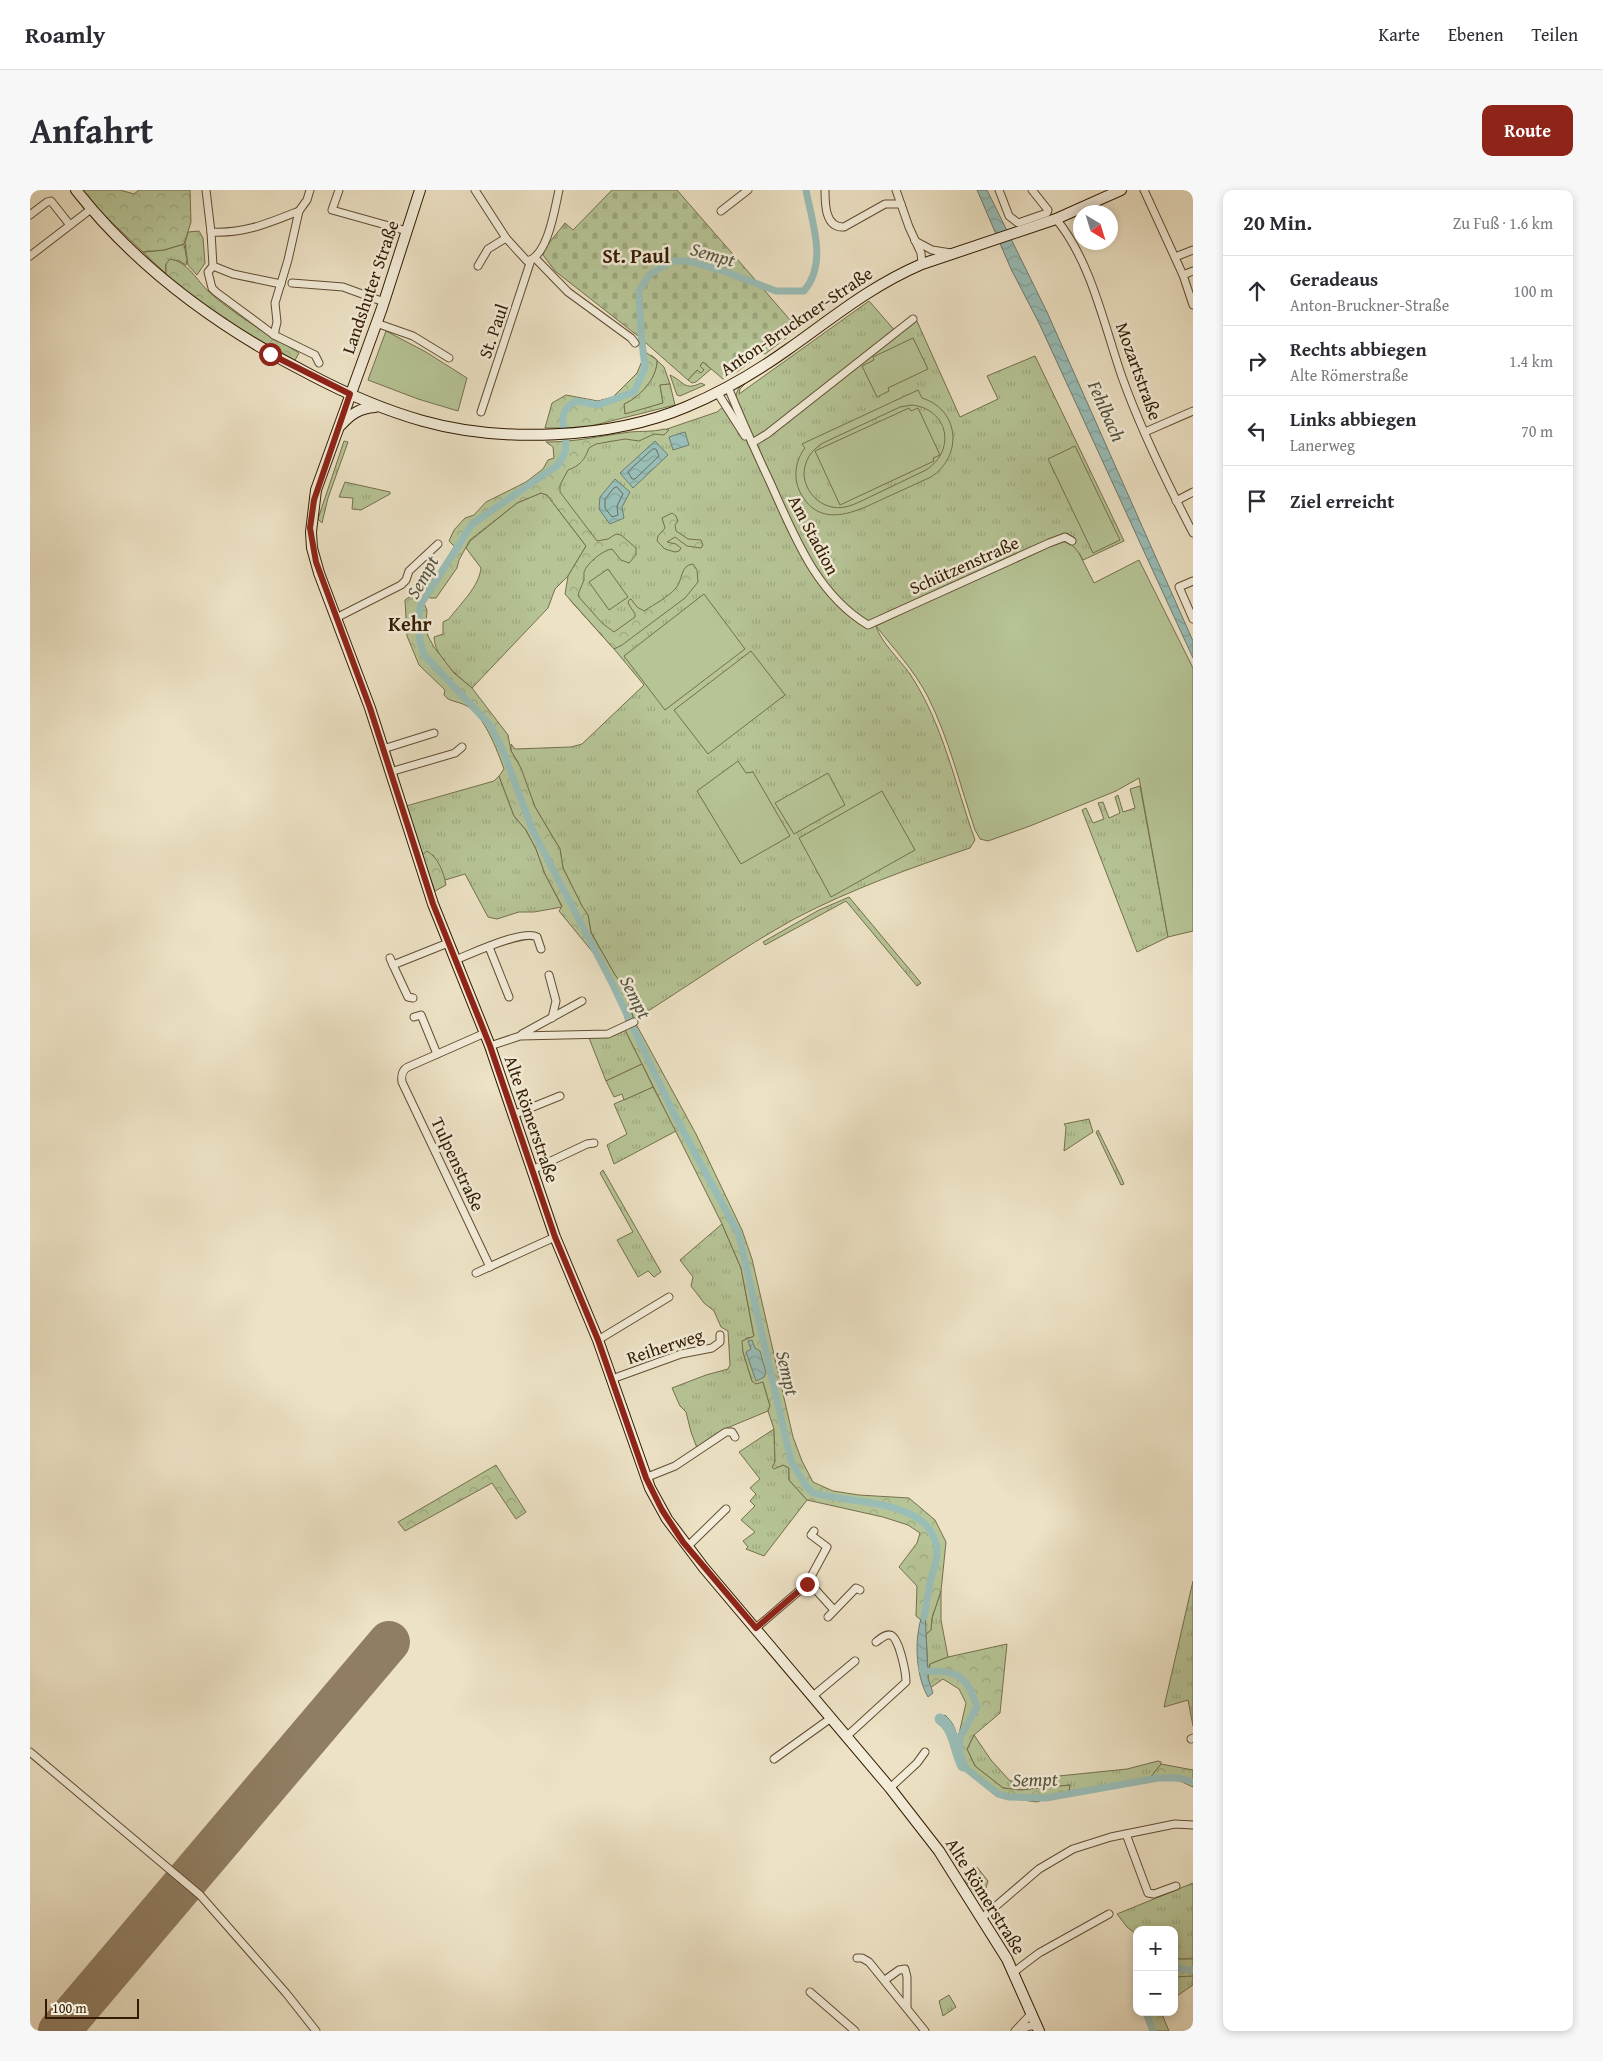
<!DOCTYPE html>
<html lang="de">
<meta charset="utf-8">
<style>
:root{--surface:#fff;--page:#f7f7f7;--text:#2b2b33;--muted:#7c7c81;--line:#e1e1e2;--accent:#8f2418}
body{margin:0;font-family:"Gentium Book Plus",serif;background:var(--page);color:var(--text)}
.controls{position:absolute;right:15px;bottom:15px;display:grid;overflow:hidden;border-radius:10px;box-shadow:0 2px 8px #0003}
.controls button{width:45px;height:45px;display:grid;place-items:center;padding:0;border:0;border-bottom:1px solid var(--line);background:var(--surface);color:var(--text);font:25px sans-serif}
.compass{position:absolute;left:1043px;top:15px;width:45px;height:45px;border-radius:50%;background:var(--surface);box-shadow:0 2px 8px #0003;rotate:142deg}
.scale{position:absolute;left:15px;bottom:12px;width:94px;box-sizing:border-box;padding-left:5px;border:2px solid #321b01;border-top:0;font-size:14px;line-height:18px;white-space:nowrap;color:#321b01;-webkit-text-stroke:4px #f3ecd9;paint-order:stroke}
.stop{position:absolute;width:15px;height:15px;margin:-11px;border:4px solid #8f2418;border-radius:50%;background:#fff}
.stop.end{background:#8f2418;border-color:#fff;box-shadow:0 1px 5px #0008}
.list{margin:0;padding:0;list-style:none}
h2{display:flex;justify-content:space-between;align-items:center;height:65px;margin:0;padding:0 20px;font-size:21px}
h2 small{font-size:16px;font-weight:400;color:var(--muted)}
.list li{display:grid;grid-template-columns:32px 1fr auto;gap:15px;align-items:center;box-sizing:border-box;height:70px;padding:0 20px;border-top:1px solid var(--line)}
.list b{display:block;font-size:19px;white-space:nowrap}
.list p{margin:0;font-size:16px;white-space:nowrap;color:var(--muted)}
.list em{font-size:16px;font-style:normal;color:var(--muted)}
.icon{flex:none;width:28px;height:28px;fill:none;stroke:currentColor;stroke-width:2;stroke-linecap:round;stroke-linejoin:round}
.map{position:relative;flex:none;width:1163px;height:1841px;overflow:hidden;border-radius:10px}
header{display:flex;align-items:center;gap:30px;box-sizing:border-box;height:70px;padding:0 25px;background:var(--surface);border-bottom:1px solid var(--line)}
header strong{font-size:24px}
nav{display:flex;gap:28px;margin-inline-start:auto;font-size:18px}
.intro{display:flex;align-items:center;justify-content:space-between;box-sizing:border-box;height:120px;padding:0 30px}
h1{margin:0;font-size:35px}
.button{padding:12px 22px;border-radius:10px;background:var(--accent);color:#fff;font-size:18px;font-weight:700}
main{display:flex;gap:30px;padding:0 30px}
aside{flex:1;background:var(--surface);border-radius:10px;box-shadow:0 2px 8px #0003}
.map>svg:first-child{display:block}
.grass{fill:url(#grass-tufts);stroke:#74704c}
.forest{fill:url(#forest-crowns);stroke:#74704c}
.cemetery{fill:url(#cemetery-stones);stroke:#74704c}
.garden{fill:#b6c496;stroke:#74704c;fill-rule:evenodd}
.water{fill:url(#water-waves);stroke:#707c6e}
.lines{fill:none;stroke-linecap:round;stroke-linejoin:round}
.shore{stroke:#666c5c;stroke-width:1}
.canal{stroke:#99bdb7;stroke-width:7}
.river{stroke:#99bdb7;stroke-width:11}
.runway{stroke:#907e63;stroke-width:42}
.street-casing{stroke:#614d32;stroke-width:9}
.secondary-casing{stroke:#321b01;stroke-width:12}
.street{stroke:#f3ecd9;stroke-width:7}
.secondary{stroke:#f3ecd9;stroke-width:10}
.route{stroke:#8f2418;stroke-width:6}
.labels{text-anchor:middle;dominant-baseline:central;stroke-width:5;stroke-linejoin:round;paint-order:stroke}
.street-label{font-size:18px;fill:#321b01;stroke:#f3ecd9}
.water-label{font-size:19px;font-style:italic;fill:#565441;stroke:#f3ecd9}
.quarter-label{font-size:20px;font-weight:bold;fill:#321b01;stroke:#f3ecd9}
</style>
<header>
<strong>Roamly</strong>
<nav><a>Karte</a><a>Ebenen</a><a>Teilen</a></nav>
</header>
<div class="intro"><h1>Anfahrt</h1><a class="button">Route</a></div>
<main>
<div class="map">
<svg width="1163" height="1841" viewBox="0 0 1163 1841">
<defs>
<pattern id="grass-tufts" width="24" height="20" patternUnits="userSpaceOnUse" patternTransform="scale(1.25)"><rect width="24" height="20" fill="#b6c496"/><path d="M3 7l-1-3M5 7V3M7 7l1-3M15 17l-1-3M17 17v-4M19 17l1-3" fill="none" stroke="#9da880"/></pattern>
<pattern id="forest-crowns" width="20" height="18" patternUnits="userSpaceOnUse" patternTransform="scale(1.25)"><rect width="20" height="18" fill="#b6c496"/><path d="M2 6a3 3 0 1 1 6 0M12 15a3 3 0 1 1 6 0" fill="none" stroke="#9da880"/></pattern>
<pattern id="cemetery-stones" width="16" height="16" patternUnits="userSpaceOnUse" patternTransform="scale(1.25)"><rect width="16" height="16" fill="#b6c496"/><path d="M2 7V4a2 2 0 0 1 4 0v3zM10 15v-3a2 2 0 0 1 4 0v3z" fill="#9da880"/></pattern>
<pattern id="water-waves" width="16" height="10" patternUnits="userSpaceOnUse" patternTransform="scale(1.25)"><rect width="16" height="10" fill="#99bdb7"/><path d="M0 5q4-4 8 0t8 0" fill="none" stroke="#84a29c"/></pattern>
</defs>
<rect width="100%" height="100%" fill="#ede2c5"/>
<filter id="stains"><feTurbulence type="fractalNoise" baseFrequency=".004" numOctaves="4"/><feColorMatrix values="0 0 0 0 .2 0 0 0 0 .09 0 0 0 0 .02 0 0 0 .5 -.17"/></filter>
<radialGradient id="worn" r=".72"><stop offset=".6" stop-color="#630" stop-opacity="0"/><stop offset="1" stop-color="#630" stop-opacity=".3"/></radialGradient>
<g class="grass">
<polygon points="169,41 173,48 175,73 167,85 158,75 155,53 158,42"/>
<polygon points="154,54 157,70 156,75 148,70 136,74 136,84 113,62 134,60"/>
<path d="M839 111 867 143 886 129 930 227 968 209 957 186 1005 166 1094 351 1053 370 1049 363 846 434C847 448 871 471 880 484 913 534 925 594 945 650L940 658C880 678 822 699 766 728 710 759 658 796 604 830L599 815 598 801 585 785 561 742 558 725 552 716 533 678 530 659 505 617 488 572 481 561V554L485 559 541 557 552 554 614 495 584 459 540 410 562 352 516 292 555 252 625 243 687 222 706 206C707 200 709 196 716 193L710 199 709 204Z"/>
<path d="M621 165 634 177 640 194 630 195 633 213 595 225 594 214C609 207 627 189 627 170Z"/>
<polygon points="673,172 681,179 666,192 662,193 658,190 667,180 674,180 670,176"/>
<path d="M640 185C655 192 654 201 671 193L675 195 650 206 647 205Z"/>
<polygon points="314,251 318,252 298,308 292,333 288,329"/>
<polygon points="315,292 360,302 360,304 331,320 322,319 323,308 309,307"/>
<path d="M511 303 517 305 556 356 538 386 525 399 518 418 442 498C427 485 405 468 404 447L413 444V432L419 429C430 414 449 397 451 378L436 358 440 351 487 313Z"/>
<polygon points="469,586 484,626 496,640 506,659 515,684 532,717 504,722 489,722 467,729 458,727 435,684 415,690 403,665 392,665 376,616 464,591"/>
<polygon points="1110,596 1138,747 1107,762 1052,620 1056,618 1063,633 1074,629 1068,613 1073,612 1079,628 1090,623 1085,607 1088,605 1093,622 1105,618 1100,599"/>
<polygon points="819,707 891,793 887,796 816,711 735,755 733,752 789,720"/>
<polygon points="595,840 612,874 576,891 559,848 585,845"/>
<polygon points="623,897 646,941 584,974 577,955 597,944 584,914"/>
<polygon points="1059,929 1063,942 1034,961 1036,937 1034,934"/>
<polygon points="1068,940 1091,987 1094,994 1091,995 1066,942"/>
<polygon points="573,980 631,1082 624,1087 618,1081 608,1087 587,1050 603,1042 570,983"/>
<polygon points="692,1034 711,1078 724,1147 716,1148 713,1162 722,1191 733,1192 740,1216 738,1221 697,1238 667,1258 661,1242 656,1222 650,1216 642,1198 676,1185 698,1179 700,1175 698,1141 691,1137 684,1121 674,1113 661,1096 663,1087 650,1070"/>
<polygon points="744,1239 745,1273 749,1277 753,1275 759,1278 759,1290 777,1310 734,1366 716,1359 718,1357 713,1351 725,1342 711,1330 725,1316 720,1311 726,1304 720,1298 730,1289 709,1262"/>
<polygon points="1163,1391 1163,1536 1158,1510 1134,1517"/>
<polygon points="911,1401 911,1430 918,1467 900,1474 898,1480 896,1444 901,1440 902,1428"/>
<polygon points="944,1545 961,1570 980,1591 1097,1579 1128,1571 1131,1572 1131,1574 1120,1588 1039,1601 1040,1595 990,1600 973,1598 945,1576 937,1559"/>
<polygon points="1163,1693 1163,1769 1144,1769 1144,1740 1107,1740 1107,1745 1097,1737 1087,1724"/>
<polygon points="1150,1785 1163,1786 1163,1795 1144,1808 1144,1787"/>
<polygon points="919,1805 926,1817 913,1826 909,1811"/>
</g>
<g class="forest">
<polygon points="52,0 90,0 104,4 109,0 160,0 161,32 154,54 134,60 113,62 72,23"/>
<path d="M140 69C158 72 165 88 177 100 201 123 240 145 269 163L264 172C220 146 174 121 136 84V74Z"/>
<path d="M611 159 627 170C627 189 610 207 594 214L595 224 633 213 630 195 640 194 645 215 553 238H515L522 213 536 205 568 211 583 207 607 183 612 171Z"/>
<path d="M634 239 639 240 634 245 624 244 609 251 595 249 566 254 559 258C555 269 550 276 538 280L530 295V302L567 351 578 349 586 344 591 345 606 358V365L599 373 591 370 582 359C573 360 557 373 554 382 554 385 554 388 554 390 552 396 549 400 548 406L572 433 584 442 605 427V424L598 413 599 410 601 409 607 417 614 421C625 414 638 407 646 398 653 390 650 375 663 374L667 380 668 392 655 408 592 455 584 459 535 404 538 386 556 356 517 305 511 303 487 313 440 350 429 370 427 378 406 408H400L392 397 403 382 414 383 428 360 419 351 424 340 435 328 444 325 456 312 496 292 513 279 518 270 524 268 523 257 516 252C546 252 570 246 600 242 611 241 623 242 634 239Z"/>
<polygon points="642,323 646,326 648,331 645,335 646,341 658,349 671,350 673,355 671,358 657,356 645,347 637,352 646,354 651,358 649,361 645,362 635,359 627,351 628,346 635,338 632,328"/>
<path d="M385 403 392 409 397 420 396 433 398 446 404 457 424 483 442 498 478 545 481 561 491 578 505 617 530 659 533 678 552 716 558 725 561 743 585 785 598 801 599 815 604 830 597 833 595 828 597 818 575 777 529 721 532 716 515 684 506 659 496 640 484 626 469 586 474 579C467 560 454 524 435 515 427 511 419 512 414 505L415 500 389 475 377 446 375 410Z"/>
<path d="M397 661C408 667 414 683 416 695L405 701 392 665Z"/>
<polygon points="606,834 666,944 712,1040 722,1069 763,1247 772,1271 783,1292 803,1301 829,1305 879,1308 905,1330 916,1352 911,1401 902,1428 901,1440 896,1444 890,1429 886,1426 887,1396 869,1377 887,1353 890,1343 878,1335 853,1327 777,1310 759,1290 759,1278 753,1275 744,1279 742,1277 745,1272 744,1239 738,1221 740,1216 733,1192 726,1194 722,1191 713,1162 712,1151 724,1146 711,1078 692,1034 595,840"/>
<polygon points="466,1275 496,1322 486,1329 462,1293 375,1341 368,1332"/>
<polygon points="977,1454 970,1523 944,1545 937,1559 945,1576 973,1598 990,1600 1040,1595 1039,1601 1007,1612 978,1608 932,1578 924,1566 936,1513 929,1499 913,1489 900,1498 898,1488 900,1474 918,1467"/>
<polygon points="1131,1574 1163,1580 1163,1597 1150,1591 1120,1588"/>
<polygon points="1144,1769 1163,1769 1163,1786 1144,1787"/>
<polygon points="1113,1822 1131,1822 1139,1841 1120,1841"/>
</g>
<polygon class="cemetery" points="582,0 647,0 768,139 735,164 732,163 708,181 693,189 673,172 670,176 674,180 671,183 667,180 658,190 608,146 525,81 513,65 516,57 535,33 543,40"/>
<g class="garden">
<polygon points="356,141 396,162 437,188 428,221 388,209 338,190"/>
<polygon points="883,148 898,179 858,198 859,201 847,207 832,176 844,170 843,167"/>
<path d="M888 200 892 208C930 220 933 266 901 287 886 294 870 301 855 308 827 321 790 341 770 302 763 288 765 271 775 258L772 254ZM882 215C918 219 927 260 896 280 879 288 861 297 844 305 835 309 825 315 815 317 795 321 776 306 774 285 774 271 781 260 793 253L870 217Z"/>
<polygon points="879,218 881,221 888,218 910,265 903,268 904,271 810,315 785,261"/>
<polygon points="1045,256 1090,350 1063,363 1018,269"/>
<path d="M1038 350 1049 363 1064 393 1109 370 1163 478V741L1138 747 1109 588 1086 601 1000 636 958 651 950 649 945 640C930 595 919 549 898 507 884 480 864 459 846 436L1023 352Z"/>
<polygon points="578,379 598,407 579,420 559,392"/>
<polygon points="674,404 715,459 635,520 594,466"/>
<polygon points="721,461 755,505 678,564 644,520"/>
<polygon points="708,571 716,583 723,582 760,646 711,674 667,601"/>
<polygon points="798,583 815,615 764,644 745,613"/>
<polygon points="852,601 885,660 801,707 769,648"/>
<polygon points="612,874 623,897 594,910 592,904 584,907 576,891"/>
<polygon points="947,1677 958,1691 956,1698 946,1706 935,1690"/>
</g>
<g class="water">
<polygon points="947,0 957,0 1017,122 1163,451 1163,468 1009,133 981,79"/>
<polygon points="655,242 659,255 643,260 639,247"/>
<polygon points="625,251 638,265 603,298 590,283"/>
<polygon points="585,289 600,302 592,317 594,328 580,334 569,319 570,307"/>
<polygon points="722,1150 725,1158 730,1161 736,1183 734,1187 726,1191 716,1162 721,1159 718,1151"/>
<path d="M895 1419 898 1488 903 1503 898 1507C885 1485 883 1442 895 1419Z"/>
<path d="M915 1525C929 1538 926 1546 926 1563L922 1559 916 1540 906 1532Z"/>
</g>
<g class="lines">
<g class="shore">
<polygon points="623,259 626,259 629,266 605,289 602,289 598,282"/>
<polygon points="587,297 593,304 587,316 588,325 582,327 575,318 575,309 584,298"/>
</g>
<g class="canal">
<path d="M776 0C782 33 798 73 774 101H746L696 82 658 71H643L620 84 609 101 611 143 615 178 604 202 568 215 546 211C521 226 540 239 535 261 534 266 530 271 528 275L442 334 391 414C386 428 389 452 394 465L460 535 473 561 502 639 583 795 642 920 709 1045 761 1271 776 1296 783 1303C821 1314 906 1308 907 1363 907 1373 902 1383 900 1393 898 1404 896 1415 894 1427"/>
<path d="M892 1477V1480C900 1482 909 1481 917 1482 937 1486 941 1500 947 1517L930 1547 929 1562 933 1576 968 1604 979 1607 1016 1608 1128 1588H1149L1163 1592"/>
<polyline points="1144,1778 1163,1780"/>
<polyline points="1116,1822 1123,1841"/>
</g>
<path class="river" d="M910 1529C925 1539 925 1561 933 1576"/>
<polyline class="runway" points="29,1841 359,1452"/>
<g class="street-casing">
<g id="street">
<path d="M176 0 181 42C214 44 239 33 269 21"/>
<polyline points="309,0 302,20 377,41"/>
<path d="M445 0 476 48 497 71C518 67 525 17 529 0"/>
<path d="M795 0C795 14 795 38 814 37L855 14H871"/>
<polyline points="866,0 879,37 891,63 892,74"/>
<polyline points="969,0 979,26 988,33 1017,23 1018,20 1002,0"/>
<polyline points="1114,0 1153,85 1163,115"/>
<polyline points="691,21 718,0"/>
<polyline points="0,25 17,12 21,11 40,35"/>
<path d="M1026 29C1061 71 1074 135 1092 187 1111 240 1137 293 1163 343"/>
<polyline points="181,42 183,76 203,84 251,94"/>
<polyline points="885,51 902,60 921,63"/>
<polyline points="0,66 61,19"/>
<polyline points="1145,67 1163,60"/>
<polyline points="505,68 538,102 601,148 605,153"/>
<polyline points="183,76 178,82 182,98 186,102 244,145 285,165 289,173"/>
<polyline points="448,76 458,59 476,48"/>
<polyline points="1153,85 1163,81"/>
<polyline points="262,93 313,97 354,112"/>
<polyline points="346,133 383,146 419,168"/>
<polyline points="244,145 247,132 245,113 258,70 269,21 277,10 280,0"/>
<path d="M698 197C711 229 725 260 740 292 764 345 786 404 838 435L1019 353 1035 347 1042 351"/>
<polyline points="687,202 715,246"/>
<polyline points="451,222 501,70"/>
<polyline points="1115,242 1163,221"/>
<polyline points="722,253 737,244 883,129"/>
<polyline points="1146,311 1163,302"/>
<polyline points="1163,391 1149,397 1163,429"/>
<polyline points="306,428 371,395 376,390 379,381 408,354"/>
<polyline points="353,559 404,543"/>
<polyline points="360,582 425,563 432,557"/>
<polyline points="459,757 479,807"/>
<polyline points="360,768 363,775"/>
<path d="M425 770C441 764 493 739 507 747L511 759"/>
<polyline points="519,785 526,811 522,828"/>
<polyline points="383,808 378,807 363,775 418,753"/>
<polyline points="384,827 391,825 407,864"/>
<path d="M455 843 378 877C372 880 371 885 372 892L460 1077"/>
<polyline points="492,844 552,811"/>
<polyline points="460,856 490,846 578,844 604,832"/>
<polyline points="483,925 530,906"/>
<polyline points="502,980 557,954 564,953"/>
<polyline points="446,1083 525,1047"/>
<polyline points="568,1150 639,1107"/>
<polyline points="582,1189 651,1164 682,1158 690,1152 690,1145"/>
<polyline points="615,1288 645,1276 696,1242 702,1242 705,1247"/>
<polyline points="657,1357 696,1319"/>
<polyline points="777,1394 785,1399 804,1420"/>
<polyline points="798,1427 826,1398 830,1400"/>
<polyline points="726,1438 777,1394 797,1357 781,1345 784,1341"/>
<polyline points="783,1506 825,1471"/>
<path d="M817 1546 876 1492C876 1483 869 1446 860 1445 855 1444 850 1449 846 1452"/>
<polyline points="1161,1549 1163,1548"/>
<polyline points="0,1562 170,1705 256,1803 286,1841"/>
<polyline points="744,1569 801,1528"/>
<polyline points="860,1598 887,1573 895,1562"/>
<polyline points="1096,1644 1118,1703 1124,1704 1146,1696"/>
<polyline points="952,1728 1009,1679 1043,1659 1081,1647 1145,1634 1163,1635"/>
<polyline points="827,1768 832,1768 839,1772 895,1841"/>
<polyline points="984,1782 1009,1763 1079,1724"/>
<polyline points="855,1790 869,1780 875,1779 877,1787 877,1818"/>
<polyline points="780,1802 825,1841"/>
<polyline points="985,1841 1002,1823"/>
<polyline points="986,1841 1000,1836 1007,1836"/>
</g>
</g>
<g class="secondary-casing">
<g id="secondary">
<path d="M46 0C109 80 191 139 281 185 317 204 354 220 393 231 471 253 581 249 656 217 692 202 726 182 757 160 804 127 839 97 892 74L1026 29 1091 0"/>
<polyline points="390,0 352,118 286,300 281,342 282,358 289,383 340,518 403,714 460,856 525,1047 568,1150 620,1298 637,1329 674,1378 860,1598 909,1661 977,1769 1009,1841"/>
<path d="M311 235C321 224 330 218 345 217"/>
</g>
</g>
<use href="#street" class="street"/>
<use href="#secondary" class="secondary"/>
</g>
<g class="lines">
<polyline class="route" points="240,164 320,204 284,310 280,338 286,372 340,518 403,714 460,856 525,1047 568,1150 616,1288 632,1320 653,1352 726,1438 777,1394"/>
</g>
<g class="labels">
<g class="street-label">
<text transform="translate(340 97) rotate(-71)">Landshuter Straße</text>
<text transform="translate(766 131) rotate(-34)">Anton-Bruckner-Straße</text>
<text transform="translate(463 141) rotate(-71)">St. Paul</text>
<text transform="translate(1109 181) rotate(70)">Mozartstraße</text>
<text transform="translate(784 345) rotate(62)">Am Stadion</text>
<text transform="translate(934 375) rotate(-24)">Schützenstraße</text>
<text transform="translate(502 929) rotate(71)">Alte Römerstraße</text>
<text transform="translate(428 974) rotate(65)">Tulpenstraße</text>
<text transform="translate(635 1156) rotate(-18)">Reiherweg</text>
<text transform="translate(956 1706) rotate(58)">Alte Römerstraße</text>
</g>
<g class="water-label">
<text transform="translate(683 64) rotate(16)">Sempt</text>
<text transform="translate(1077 221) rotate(66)">Fehlbach</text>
<text transform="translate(392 387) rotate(-61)">Sempt</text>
<text transform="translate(606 807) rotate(63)">Sempt</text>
<text transform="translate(758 1183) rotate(77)">Sempt</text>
<text transform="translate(1005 1589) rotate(-1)">Sempt</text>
</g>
<g class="quarter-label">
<text x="606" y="65">St. Paul</text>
<text x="380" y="433">Kehr</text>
</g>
</g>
<rect width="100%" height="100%" filter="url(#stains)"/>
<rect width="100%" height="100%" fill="url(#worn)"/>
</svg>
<div class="controls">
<button>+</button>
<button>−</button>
</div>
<svg class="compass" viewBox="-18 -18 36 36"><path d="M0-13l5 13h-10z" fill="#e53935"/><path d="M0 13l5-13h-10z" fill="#7c7c81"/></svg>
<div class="scale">100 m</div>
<div class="stop" style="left:240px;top:164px"></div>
<div class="stop end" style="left:777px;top:1394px"></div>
</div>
<aside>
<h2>20 Min.<small>Zu Fuß · 1.6 km</small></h2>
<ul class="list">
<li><svg class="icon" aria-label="ahead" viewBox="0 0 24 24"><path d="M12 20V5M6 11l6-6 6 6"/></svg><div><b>Geradeaus</b><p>Anton-Bruckner-Straße</p></div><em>100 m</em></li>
<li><svg class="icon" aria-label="right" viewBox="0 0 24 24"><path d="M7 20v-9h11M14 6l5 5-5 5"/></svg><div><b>Rechts abbiegen</b><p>Alte Römerstraße</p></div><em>1.4 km</em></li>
<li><svg class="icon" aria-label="left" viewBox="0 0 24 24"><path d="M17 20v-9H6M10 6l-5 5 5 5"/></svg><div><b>Links abbiegen</b><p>Lanerweg</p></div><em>70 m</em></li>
<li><svg class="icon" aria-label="arrive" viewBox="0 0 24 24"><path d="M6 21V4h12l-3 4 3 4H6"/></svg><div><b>Ziel erreicht</b></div></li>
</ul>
</aside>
</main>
